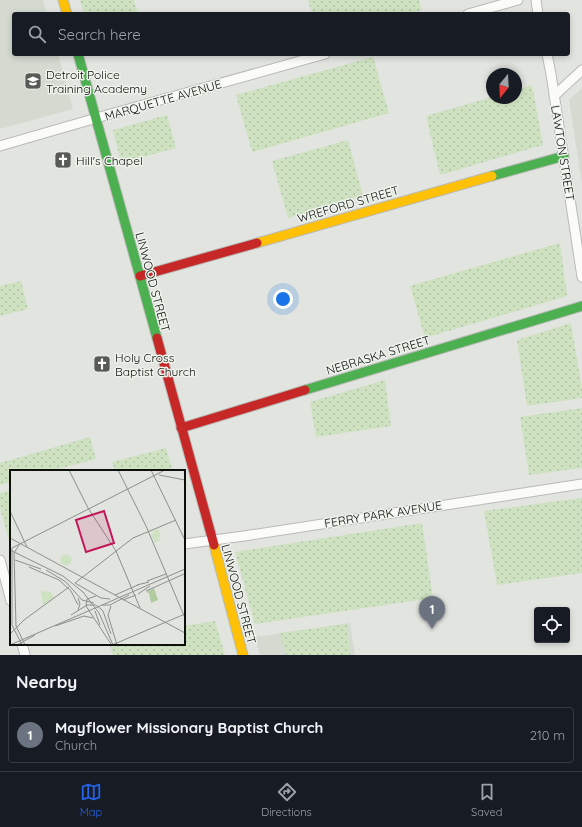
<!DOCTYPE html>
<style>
:root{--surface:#171b24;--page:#20242c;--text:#f1f3f6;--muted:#9ea1a6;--line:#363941;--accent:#2563eb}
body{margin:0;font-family:Quicksand,sans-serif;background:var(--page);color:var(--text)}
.controls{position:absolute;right:12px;bottom:12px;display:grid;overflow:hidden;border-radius:4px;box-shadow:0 2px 6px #0003}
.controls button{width:36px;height:36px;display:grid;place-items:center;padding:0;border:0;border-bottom:1px solid var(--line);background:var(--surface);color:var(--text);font:20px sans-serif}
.compass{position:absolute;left:486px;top:68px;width:36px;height:36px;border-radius:50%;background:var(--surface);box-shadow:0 2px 6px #0003;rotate:198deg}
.you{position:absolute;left:283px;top:299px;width:14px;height:14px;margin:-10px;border:3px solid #fff;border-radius:50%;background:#1a73e8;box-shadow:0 0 0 6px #1a73e833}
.badge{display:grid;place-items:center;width:26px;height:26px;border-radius:50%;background:var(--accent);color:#fff;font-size:13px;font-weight:700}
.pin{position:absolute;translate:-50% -33px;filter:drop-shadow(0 1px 2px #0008)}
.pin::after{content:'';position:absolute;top:21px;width:14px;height:12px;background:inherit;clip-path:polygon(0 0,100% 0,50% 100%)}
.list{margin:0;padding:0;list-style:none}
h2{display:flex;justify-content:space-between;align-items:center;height:52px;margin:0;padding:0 16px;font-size:17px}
h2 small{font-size:13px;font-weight:400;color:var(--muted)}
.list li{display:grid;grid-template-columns:26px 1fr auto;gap:12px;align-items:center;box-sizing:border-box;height:56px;margin:0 8px 8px;padding:0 8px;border:1px solid var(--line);border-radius:4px}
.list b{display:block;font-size:15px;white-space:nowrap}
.list p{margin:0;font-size:13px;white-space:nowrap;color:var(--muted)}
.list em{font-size:13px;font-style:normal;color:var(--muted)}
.icon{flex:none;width:22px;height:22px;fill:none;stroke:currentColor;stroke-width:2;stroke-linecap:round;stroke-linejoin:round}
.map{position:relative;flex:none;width:582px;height:655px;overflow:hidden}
.search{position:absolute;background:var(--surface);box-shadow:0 2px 6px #0003;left:12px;right:12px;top:12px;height:44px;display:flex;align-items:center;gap:10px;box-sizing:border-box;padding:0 14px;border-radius:4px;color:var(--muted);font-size:15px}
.sheet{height:116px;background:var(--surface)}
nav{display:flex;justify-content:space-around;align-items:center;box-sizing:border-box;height:56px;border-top:1px solid var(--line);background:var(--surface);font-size:11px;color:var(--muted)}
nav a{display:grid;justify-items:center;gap:2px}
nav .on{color:var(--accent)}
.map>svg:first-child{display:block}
.built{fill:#d4dad0}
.grass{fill:url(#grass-dots)}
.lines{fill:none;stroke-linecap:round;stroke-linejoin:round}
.street-casing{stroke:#b8bab6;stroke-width:11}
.fast-casing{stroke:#b8bab6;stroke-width:11}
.slow-casing{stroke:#b8bab6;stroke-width:11}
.jam-casing{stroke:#b8bab6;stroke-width:11}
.street{stroke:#fbfbfa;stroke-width:9}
.fast{stroke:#4caf50;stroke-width:9}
.slow{stroke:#ffc107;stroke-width:9}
.jam{stroke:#c62828;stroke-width:9}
.labels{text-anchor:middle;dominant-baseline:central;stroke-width:3;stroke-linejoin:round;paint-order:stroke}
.poi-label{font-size:12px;fill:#0d0f0c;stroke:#eef3ec;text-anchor:start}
.street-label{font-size:12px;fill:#0d0f0c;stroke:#eef3ec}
.inset-road{fill:none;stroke:#8d8f8b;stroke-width:1}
.view{fill:#c2185b;fill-opacity:0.15;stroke:#c2185b;stroke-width:2}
.inset-edge{fill:none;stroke:#0d0f0c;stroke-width:2}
</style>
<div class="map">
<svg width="582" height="655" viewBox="0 0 582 655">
<defs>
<pattern id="grass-dots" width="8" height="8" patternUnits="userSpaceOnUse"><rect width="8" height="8" fill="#cee2c1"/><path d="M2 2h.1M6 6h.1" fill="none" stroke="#b0c1a5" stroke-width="1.8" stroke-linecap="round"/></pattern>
</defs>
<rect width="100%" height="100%" fill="#e2e4e0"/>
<g class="built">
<polygon points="0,0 43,0 47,14 14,14 14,54 58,54 73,109 0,129"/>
<polygon points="582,88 582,184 569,100"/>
<polygon points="350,623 355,655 260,655 255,637"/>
</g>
<g class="grass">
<polygon points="80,0 134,0 138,14 84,14"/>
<polygon points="308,0 419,0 422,10 407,14 312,14"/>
<polygon points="373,57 389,113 252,152 236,95"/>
<polygon points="532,85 543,145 440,175 426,116 492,97 492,98 516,98 516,90"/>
<polygon points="167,115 176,148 121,163 113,130"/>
<polygon points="348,140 363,196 288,218 272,161"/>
<polygon points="560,243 567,296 425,338 410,286"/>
<polygon points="21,281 28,309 0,316 0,286"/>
<polygon points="571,323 582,389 582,398 527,406 517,340"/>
<polygon points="385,380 391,426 316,437 310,402"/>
<polygon points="582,408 582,468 529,475 520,417"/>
<polygon points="90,437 96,459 51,471 11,471 11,482 0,485 0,463"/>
<polygon points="166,448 173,471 115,471 112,462"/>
<polygon points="11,490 11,548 0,508 0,493"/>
<polygon points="582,498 582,573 497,585 484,511"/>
<polygon points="422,523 433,598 255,624 235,552"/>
<polygon points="215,621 225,655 113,655 109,644 184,644 184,626"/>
<polygon points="347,624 350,655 286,655 280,633"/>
</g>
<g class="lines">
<g class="street-casing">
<g id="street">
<polyline points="536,0 538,14"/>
<polyline points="468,14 518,0"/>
<polyline points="547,54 551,74 582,277"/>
<polyline points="554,96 582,70"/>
<polyline points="0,146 107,115 325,54"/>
<polyline points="184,544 244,536 582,484"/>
<polyline points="0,560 11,601"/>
<polyline points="22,644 25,655"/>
</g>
</g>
<g class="fast-casing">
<g id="fast">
<polyline points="78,54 157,338"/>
<polyline points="492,176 564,156"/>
<polyline points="305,390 582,306"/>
</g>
</g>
<g class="slow-casing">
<g id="slow">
<polyline points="63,0 67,14"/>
<polyline points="257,243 492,176"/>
<polyline points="214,545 243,655"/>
</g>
</g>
<g class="jam-casing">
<g id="jam">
<polyline points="140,276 257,243"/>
<polyline points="157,338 214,545"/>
<polyline points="181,428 305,390"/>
</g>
</g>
<use href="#street" class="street"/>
<use href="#fast" class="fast"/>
<use href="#slow" class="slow"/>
<use href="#jam" class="jam"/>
</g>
<defs>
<g id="school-square" transform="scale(0.9)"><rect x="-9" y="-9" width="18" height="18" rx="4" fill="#585a56" stroke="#eef3ec"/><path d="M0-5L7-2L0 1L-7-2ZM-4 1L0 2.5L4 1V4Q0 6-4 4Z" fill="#fff"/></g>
<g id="church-square" transform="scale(0.9)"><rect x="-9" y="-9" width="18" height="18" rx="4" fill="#585a56" stroke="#eef3ec"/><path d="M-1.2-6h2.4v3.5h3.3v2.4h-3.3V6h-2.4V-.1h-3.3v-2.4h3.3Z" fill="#fff"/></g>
</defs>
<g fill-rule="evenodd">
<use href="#school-square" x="33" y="81"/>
<use href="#church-square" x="63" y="160"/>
<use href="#church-square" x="102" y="364"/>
</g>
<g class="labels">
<g class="poi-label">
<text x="46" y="74">Detroit Police<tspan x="46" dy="14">Training Academy</tspan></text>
<text x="76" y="160">Hill's Chapel</text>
<text x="115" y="357">Holy Cross<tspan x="115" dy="14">Baptist Church</tspan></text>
</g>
<g class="street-label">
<text transform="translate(163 100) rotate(-16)">MARQUETTE AVENUE</text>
<text transform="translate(563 153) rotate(81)">LAWTON STREET</text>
<text transform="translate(348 204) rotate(-16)">WREFORD STREET</text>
<text transform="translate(153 282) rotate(75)">LINWOOD STREET</text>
<text transform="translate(378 355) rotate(-17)">NEBRASKA STREET</text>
<text transform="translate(383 514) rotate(-9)">FERRY PARK AVENUE</text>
<text transform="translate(239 594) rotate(75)">LINWOOD STREET</text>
</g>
</g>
<g transform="translate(10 470)">
<rect width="175" height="175" fill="#e2e4e0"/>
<path d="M148 59 151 66 147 69H152L145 73 141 65 145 62H140ZM31 121 41 122 44 128 33 135Z" fill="#cee2c1"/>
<path d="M144 118 148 130 141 133 139 123 136 122Z" fill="#b1caa0"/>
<path d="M50.5 90a5.5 5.5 0 1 1 11 0a5.5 5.5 0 1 1-11 0Z" fill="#cee2c1"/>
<path class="inset-road" d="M59 0 78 38 106 81 130 138M108 0 136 56 175 148M141 0 175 70M149 5 175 10M0 41 17 77M0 68 175 163M9 75 4 83 6 156 15 175M0 80 53 106 73 122 89 143 103 175M5 90 31 99M19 97 49 110 61 121 68 135M36 100 56 112 72 130 84 133M137 111 156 104M65 113 123 68 166 50M65 113 91 128 100 129M127 115 139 112M136 121 174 104M128 124 140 116M105 125 128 115M86 126 77 129 76 136 101 174M113 130 126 125M92 135H100L119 125M101 136 98 145 107 175M68 140 70 134 68 128M85 141 90 155M61 145 77 135H86L93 141 101 164M45 156 74 146 83 148M0 164 14 150 59 117M0 175 175 99M7 175 25 165M12 175 2 155V78L155 0M102 175 175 144"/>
<path class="view" d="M94 41 104 73 76 82 66 50Z"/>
<rect width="175" height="175" class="inset-edge"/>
</g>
</svg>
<div class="controls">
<button><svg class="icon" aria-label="locate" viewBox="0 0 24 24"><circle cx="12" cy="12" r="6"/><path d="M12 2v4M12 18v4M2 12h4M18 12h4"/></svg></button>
</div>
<svg class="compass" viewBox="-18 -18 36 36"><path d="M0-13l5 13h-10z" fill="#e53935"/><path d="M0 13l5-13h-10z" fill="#9ea1a6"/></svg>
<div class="you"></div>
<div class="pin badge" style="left:432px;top:629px;background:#6b7280">1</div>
<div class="search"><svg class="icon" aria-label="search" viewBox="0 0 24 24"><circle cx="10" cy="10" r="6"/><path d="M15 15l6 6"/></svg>Search here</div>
</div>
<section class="sheet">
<h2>Nearby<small></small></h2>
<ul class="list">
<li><span class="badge" style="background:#6b7280">1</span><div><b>Mayflower Missionary Baptist Church</b><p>Church</p></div><em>210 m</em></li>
</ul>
</section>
<nav>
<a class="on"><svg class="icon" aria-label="map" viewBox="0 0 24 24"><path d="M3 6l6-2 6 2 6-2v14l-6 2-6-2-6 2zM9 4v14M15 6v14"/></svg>Map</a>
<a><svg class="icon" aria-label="directions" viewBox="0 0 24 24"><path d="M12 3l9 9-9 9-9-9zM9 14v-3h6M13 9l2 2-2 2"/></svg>Directions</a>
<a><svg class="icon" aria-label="saved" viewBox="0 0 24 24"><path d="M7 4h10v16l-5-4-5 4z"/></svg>Saved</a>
</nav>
